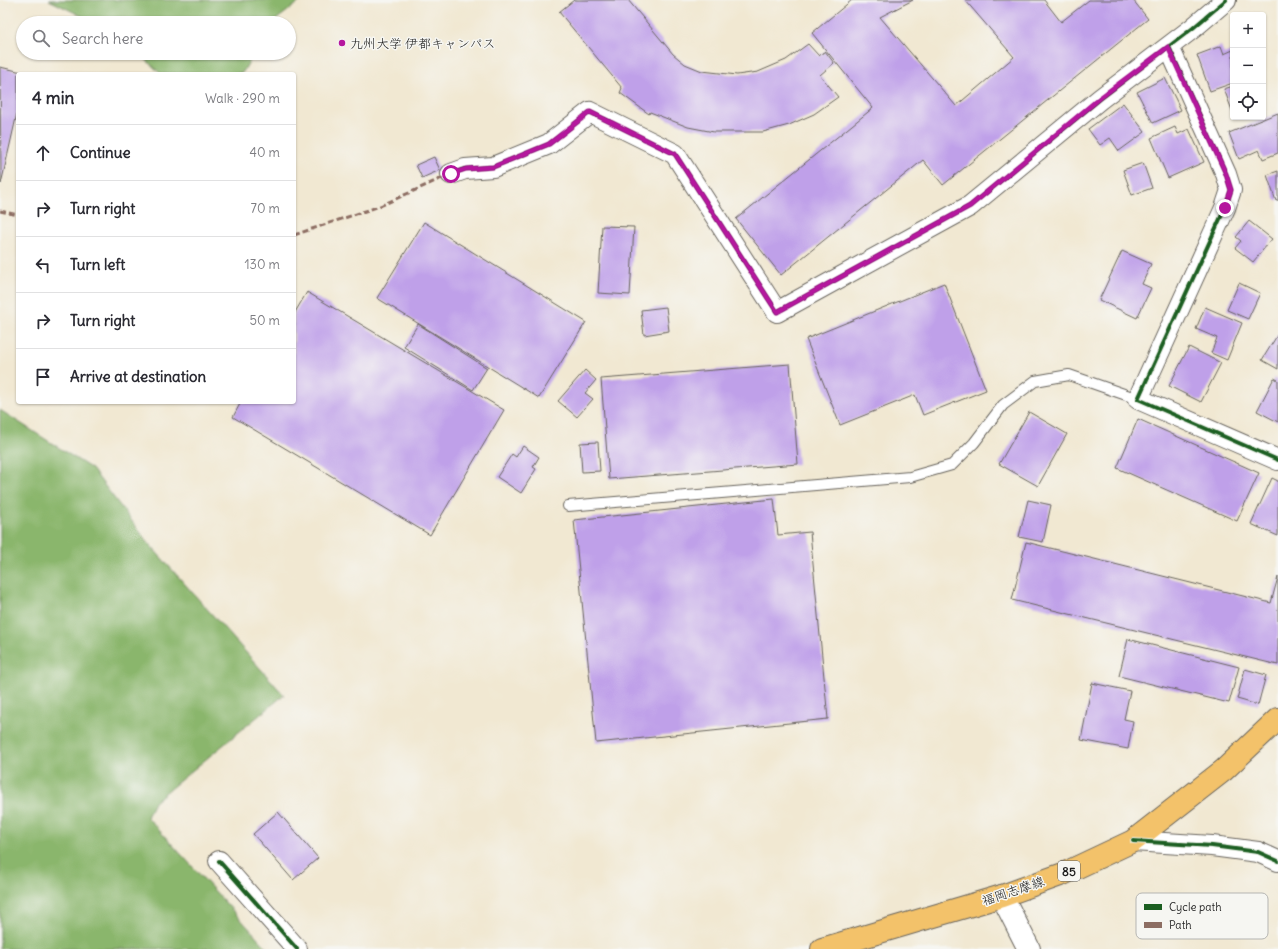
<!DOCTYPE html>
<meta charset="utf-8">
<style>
:root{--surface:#fff;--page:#f7f7f7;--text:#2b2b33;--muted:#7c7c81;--line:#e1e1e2}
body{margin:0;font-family:Delius,"Klee One",sans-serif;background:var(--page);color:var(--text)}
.controls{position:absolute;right:12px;top:12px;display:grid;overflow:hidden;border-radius:4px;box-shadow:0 1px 3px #0004}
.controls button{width:36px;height:36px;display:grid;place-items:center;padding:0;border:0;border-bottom:1px solid var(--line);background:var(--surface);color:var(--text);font:20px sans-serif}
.stop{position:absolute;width:12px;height:12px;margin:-9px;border:3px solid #b5179e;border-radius:50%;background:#fff}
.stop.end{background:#b5179e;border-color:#fff;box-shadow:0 1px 4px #0008}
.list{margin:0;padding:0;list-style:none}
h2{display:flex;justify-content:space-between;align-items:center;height:52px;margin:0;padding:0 16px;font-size:17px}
h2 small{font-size:13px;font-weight:400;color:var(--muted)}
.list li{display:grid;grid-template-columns:26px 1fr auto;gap:12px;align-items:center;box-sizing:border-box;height:56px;padding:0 16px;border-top:1px solid var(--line)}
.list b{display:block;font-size:15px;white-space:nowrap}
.list em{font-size:13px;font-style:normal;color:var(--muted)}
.icon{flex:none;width:22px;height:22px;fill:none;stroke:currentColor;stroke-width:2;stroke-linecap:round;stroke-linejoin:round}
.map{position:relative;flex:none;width:1278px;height:949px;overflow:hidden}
.search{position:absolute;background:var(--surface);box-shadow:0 1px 3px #0004;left:16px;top:16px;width:280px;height:44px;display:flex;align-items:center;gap:10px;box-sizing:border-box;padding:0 14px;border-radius:22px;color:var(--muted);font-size:15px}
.panel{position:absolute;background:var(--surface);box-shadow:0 1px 3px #0004;left:16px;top:72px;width:280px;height:332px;border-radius:4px}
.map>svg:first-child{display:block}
.forest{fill:#8ab66c;stroke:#536944}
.building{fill:#bfa0e9}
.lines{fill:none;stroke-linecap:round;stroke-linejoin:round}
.service-casing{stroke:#67635c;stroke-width:12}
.minor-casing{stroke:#67635c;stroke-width:22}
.tertiary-casing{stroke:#67635c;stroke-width:24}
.primary-casing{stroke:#67635c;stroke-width:24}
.service{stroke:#fff;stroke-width:10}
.minor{stroke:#fff;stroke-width:20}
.tertiary{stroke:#fff;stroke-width:22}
.primary{stroke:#f3c26a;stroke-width:22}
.quiet{stroke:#8d6e63;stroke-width:3;stroke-dasharray:6 3;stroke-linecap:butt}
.cycleway-casing{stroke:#f6f6f2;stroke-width:6}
.cycleway{stroke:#1b5e20;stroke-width:4}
.route{stroke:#b5179e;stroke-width:5}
.poi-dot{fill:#b5179e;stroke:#f6f6f2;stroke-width:1.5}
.labels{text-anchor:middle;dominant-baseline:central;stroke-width:3;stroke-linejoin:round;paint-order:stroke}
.shield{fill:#f6f6f2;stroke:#5d5d5c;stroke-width:1}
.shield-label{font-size:12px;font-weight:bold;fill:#1c1c1c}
.poi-label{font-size:13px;fill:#1c1c1c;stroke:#f6f6f2;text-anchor:start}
.street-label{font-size:13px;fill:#1c1c1c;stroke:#f6f6f2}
.key{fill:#f6f6f2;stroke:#b5b5b2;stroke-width:1}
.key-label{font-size:11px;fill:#1c1c1c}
</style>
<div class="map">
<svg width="1278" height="949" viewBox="0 0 1278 949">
<rect width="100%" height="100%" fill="#f6f6f2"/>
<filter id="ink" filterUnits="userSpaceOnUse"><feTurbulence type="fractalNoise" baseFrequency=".025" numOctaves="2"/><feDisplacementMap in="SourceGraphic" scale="8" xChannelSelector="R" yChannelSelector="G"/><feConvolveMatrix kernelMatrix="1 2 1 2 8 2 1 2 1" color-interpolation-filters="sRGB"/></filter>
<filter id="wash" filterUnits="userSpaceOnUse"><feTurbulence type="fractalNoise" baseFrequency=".012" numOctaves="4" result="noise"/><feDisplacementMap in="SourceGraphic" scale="16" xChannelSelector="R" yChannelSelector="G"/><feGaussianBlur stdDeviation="0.9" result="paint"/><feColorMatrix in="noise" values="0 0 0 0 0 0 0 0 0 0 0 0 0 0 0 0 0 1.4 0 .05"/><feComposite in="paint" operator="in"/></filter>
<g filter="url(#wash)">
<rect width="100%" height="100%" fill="#f1e8d2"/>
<g class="forest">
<polygon points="49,0 302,0 272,23 96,23"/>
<polygon points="139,53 254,53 243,72 237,74 161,74"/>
<polygon points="0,410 92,469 150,545 284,695 154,802 147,817 268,949 0,949"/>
</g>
<g id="blocks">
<g class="building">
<polygon points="574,0 628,0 673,54 685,64 702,71 737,75 758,72 786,60 808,44 819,56 825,51 834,63 820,75 838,97 814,114 789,125 763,132 714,132 688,127 650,112 649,114 620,93 622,88 559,12"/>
<polygon points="852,0 913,0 880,17 956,106 1014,57 965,0 1044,0 1061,22 1089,0 1133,0 1148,19 943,185 923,160 781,275 736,219 873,108 812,33"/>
<polygon points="1221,46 1224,54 1233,50 1233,83 1210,91 1197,55"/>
<polygon points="0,67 26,73 18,74 18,109 1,184"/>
<polygon points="1165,78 1181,110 1153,123 1137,92"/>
<polygon points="1233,86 1233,113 1224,89"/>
<polygon points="1123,103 1145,132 1119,151 1110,138 1100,145 1088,129"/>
<polygon points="1278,113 1278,153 1263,159 1259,150 1239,159 1229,133"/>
<polygon points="1175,127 1178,134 1189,129 1204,162 1168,178 1151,138"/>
<polygon points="434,157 440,170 422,178 416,165"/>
<polygon points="1143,163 1152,188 1132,195 1123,170"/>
<polygon points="1278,171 1278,200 1276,201 1267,175"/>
<polygon points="1249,221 1272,239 1253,262 1235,248 1241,241 1236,237"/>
<polygon points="424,222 586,322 539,398 377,298"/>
<polygon points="602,226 634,227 630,295 598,293"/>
<polygon points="1122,251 1151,264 1142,284 1151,288 1137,318 1099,300"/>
<polygon points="944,283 986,390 923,415 915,395 840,425 806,339"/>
<polygon points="1239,283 1260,293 1248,319 1227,310"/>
<polygon points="307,292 504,410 430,535 233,417 241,402 294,402 294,314"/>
<polygon points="666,307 669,331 644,335 641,310"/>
<polygon points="1205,307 1242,323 1227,360 1211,353 1217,338 1196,329"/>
<polygon points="418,324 487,368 473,390 404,347"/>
<polygon points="1278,334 1278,369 1262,360"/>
<polygon points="1189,347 1221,363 1201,402 1169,386"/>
<polygon points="790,364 798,464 609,479 601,379"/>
<polygon points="585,370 596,380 585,393 593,399 577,417 558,401"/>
<polygon points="1274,378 1278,380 1278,422 1257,411"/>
<polygon points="1029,412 1067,434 1038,486 999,464"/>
<polygon points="1138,419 1259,473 1237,521 1117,468"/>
<polygon points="598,442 600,471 582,472 580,443"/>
<polygon points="523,446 539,457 533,467 536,469 521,493 497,477 512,454 516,457"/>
<polygon points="1272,478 1278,481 1278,536 1251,524"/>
<polygon points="774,499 778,535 810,532 828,719 596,743 574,520"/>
<polygon points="1028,500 1051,505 1043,542 1019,537"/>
<polygon points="1026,542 1271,603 1278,577 1278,665 1012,600"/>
<polygon points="1128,639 1239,667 1229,703 1119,676"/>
<polygon points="1245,669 1266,675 1258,705 1237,699"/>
<polygon points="1092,683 1130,691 1124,719 1133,721 1128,749 1081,740"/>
<polygon points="278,812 318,858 293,880 253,834"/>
</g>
</g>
</g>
<g filter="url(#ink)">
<use href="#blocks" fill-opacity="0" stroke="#67635c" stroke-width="1"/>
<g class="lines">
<g class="service-casing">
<polyline id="service" points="568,506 910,477 952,465 974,443 1003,405 1035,381 1069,375 1138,399"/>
</g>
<g class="minor-casing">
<g id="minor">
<polyline points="1169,47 1226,174 1231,190 1225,208 1138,399 1278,460"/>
<polyline points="451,174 465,169 493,167 549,144 590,112 675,154 777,312 970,206 1100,99 1193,28 1226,0"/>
<polyline points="1133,841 1212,846 1258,852 1278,861"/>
<polyline points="219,861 297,949"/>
</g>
</g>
<g class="tertiary-casing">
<polyline id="tertiary" points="1002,896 1029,949"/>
</g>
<g class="primary-casing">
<polyline id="primary" points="822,949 1002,896 1063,874 1133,841 1224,770 1278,719"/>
</g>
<use href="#service" class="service"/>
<use href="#minor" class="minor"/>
<use href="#tertiary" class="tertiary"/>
<use href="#primary" class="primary"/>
<g class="quiet">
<polyline points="0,211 18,215"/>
<polyline points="294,235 380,206 451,174"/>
</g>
<g class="cycleway-casing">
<g id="cycleway">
<polyline points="1169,47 1226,174 1231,190 1225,208 1138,399 1278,460"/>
<polyline points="451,174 465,169 493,167 549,144 590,112 675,154 777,312 970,206 1100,99 1193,28 1226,0"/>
<polyline points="1133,841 1212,846 1258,852 1278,861"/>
<polyline points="219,861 297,949"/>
</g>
</g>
<use href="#cycleway" class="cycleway"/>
</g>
</g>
<g class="lines" filter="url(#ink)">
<polyline class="route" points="451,174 466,169 493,167 549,144 590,112 675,154 777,312 970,206 1100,98 1168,47 1226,174 1231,190 1225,208"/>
</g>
<circle class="poi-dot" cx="342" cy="43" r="4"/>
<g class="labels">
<rect class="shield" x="1058" y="861" width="22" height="20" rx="3"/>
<g class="shield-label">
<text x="1069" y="871">85</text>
</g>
<g class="poi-label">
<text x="350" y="43">九州大学 伊都キャンパス</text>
</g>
<g class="street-label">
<text transform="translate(1013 891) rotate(-19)">福岡志摩線</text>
</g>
</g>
<rect x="1136" y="893" width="132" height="46" rx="6" class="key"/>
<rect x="1144" y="904" width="18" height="6" fill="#1b5e20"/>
<rect x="1144" y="922" width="18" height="6" fill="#8d6e63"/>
<g class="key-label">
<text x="1169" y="911">Cycle path</text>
<text x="1169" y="929">Path</text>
</g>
</svg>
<div class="controls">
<button>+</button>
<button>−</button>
<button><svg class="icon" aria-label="locate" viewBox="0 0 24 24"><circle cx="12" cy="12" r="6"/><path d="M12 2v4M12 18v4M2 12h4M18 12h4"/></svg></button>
</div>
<div class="stop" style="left:451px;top:174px"></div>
<div class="stop end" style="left:1225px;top:208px"></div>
<div class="search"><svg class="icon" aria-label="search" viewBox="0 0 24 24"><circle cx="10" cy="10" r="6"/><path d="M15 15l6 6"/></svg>Search here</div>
<section class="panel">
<h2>4 min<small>Walk · 290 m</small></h2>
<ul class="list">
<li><svg class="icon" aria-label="ahead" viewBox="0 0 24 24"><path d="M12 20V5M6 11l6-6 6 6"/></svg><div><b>Continue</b></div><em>40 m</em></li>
<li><svg class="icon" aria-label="right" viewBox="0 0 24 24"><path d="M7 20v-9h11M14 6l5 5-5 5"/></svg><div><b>Turn right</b></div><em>70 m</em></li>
<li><svg class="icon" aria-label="left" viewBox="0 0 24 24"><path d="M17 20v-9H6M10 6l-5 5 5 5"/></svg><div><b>Turn left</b></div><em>130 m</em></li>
<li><svg class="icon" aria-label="right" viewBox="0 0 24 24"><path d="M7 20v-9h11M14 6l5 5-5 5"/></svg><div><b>Turn right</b></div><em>50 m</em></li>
<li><svg class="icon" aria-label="arrive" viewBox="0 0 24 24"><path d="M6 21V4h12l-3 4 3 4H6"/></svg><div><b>Arrive at destination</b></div></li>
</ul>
</section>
</div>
